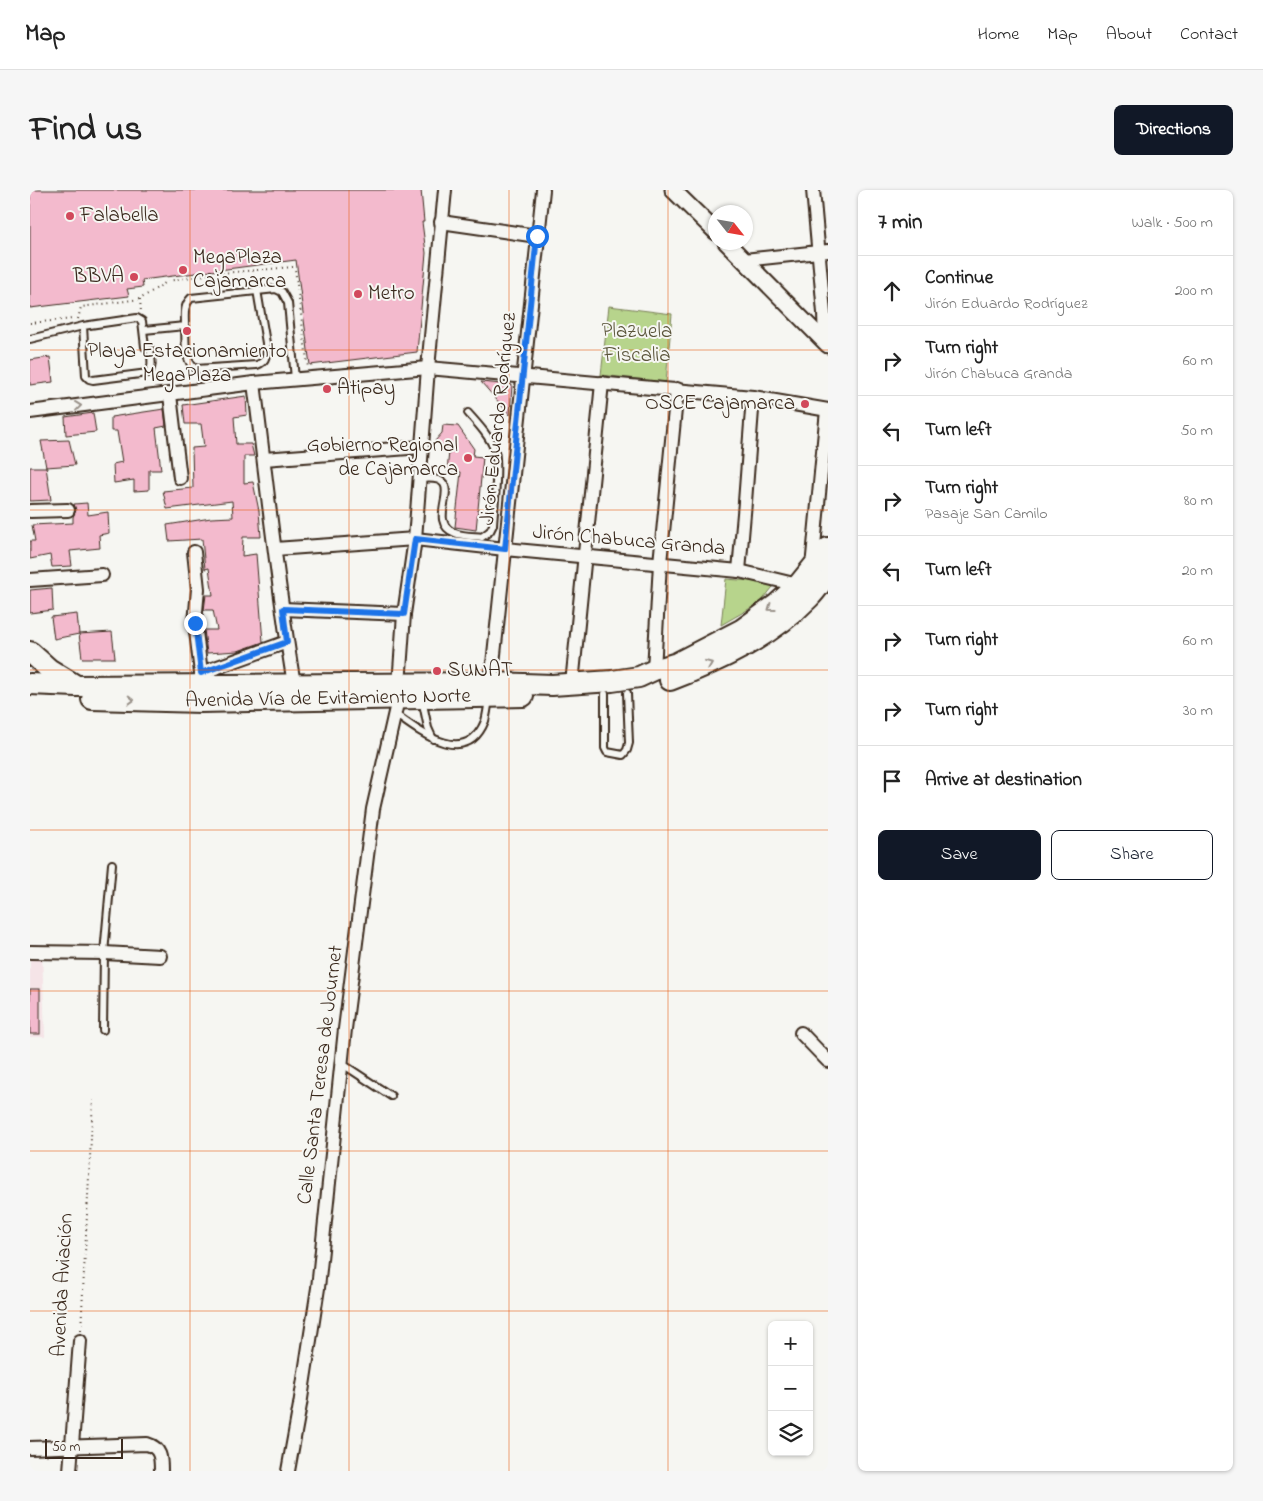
<!DOCTYPE html>
<meta charset="utf-8">
<style>
:root{--surface:#fff;--page:#f6f6f6;--text:#222;--muted:#767676;--line:#e0e0e0;--accent:#111827}
body{margin:0;font-family:"Indie Flower",sans-serif;background:var(--page);color:var(--text)}
.controls{position:absolute;right:15px;bottom:15px;display:grid;overflow:hidden;border-radius:8px;box-shadow:0 1px 4px #0004}
.controls button{width:45px;height:45px;display:grid;place-items:center;padding:0;border:0;border-bottom:1px solid var(--line);background:var(--surface);color:var(--text);font:25px sans-serif}
.compass{position:absolute;left:678px;top:15px;width:45px;height:45px;border-radius:50%;background:var(--surface);box-shadow:0 1px 4px #0004;rotate:121deg}
.scale{position:absolute;left:15px;bottom:12px;width:78px;box-sizing:border-box;padding-left:5px;border:2px solid #3b2a1e;border-top:0;font-size:14px;line-height:18px;white-space:nowrap;color:#3b2a1e;-webkit-text-stroke:4px #f6f6f2;paint-order:stroke}
.stop{position:absolute;width:15px;height:15px;margin:-11px;border:4px solid #1a73e8;border-radius:50%;background:#fff}
.stop.end{background:#1a73e8;border-color:#fff;box-shadow:0 1px 5px #0008}
.list{margin:0;padding:0;list-style:none}
h2{display:flex;justify-content:space-between;align-items:center;height:65px;margin:0;padding:0 20px;font-size:21px}
h2 small{font-size:16px;font-weight:400;color:var(--muted)}
.list li{display:grid;grid-template-columns:32px 1fr auto;gap:15px;align-items:center;box-sizing:border-box;height:70px;padding:0 20px;border-top:1px solid var(--line)}
.list b{display:block;font-size:19px;white-space:nowrap}
.list p{margin:0;font-size:16px;white-space:nowrap;color:var(--muted)}
.list em{font-size:16px;font-style:normal;color:var(--muted)}
.actions{display:flex;gap:10px;padding:15px 20px}
.actions a{flex:1;padding:11px 0;border:1px solid var(--accent);border-radius:8px;text-align:center;font-size:18px;color:var(--accent)}
.actions .main{background:var(--accent);color:#fff}
.icon{flex:none;width:28px;height:28px;fill:none;stroke:currentColor;stroke-width:2;stroke-linecap:round;stroke-linejoin:round}
.map{position:relative;flex:none;width:798px;height:1281px;overflow:hidden;border-radius:8px}
header{display:flex;align-items:center;gap:30px;box-sizing:border-box;height:70px;padding:0 25px;background:var(--surface);border-bottom:1px solid var(--line)}
header strong{font-size:24px}
nav{display:flex;gap:28px;margin-inline-start:auto;font-size:18px}
.intro{display:flex;align-items:center;justify-content:space-between;box-sizing:border-box;height:120px;padding:0 30px}
h1{margin:0;font-size:35px}
.button{padding:12px 22px;border-radius:8px;background:var(--accent);color:#fff;font-size:18px;font-weight:700}
main{display:flex;gap:30px;padding:0 30px}
aside{flex:1;background:var(--surface);border-radius:8px;box-shadow:0 1px 4px #0004}
.map>svg:first-child{display:block}
.built{fill:#f5e4e7}
.green{fill:#b7d48c;stroke:#797f55}
.building{fill:#f3bacd;stroke:#3b2a1e}
.lines{fill:none;stroke-linecap:round;stroke-linejoin:round}
.service-casing{stroke:#3b2a1e;stroke-width:10}
.minor-casing{stroke:#3b2a1e;stroke-width:16}
.tertiary-casing{stroke:#3b2a1e;stroke-width:19}
.trunk-casing{stroke:#3b2a1e;stroke-width:24}
.path{stroke:#3b2a1e;stroke-width:2;stroke-dasharray:1 4;stroke-linecap:butt}
.service{stroke:#f6f6f2;stroke-width:6}
.minor{stroke:#f6f6f2;stroke-width:12}
.tertiary{stroke:#f6f6f2;stroke-width:15}
.trunk{stroke:#f6f6f2;stroke-width:20}
.oneway{stroke:#989088}
.route{stroke:#1a73e8;stroke-width:6}
.grid{fill:none;stroke:#e8590c;stroke-width:1;stroke-opacity:0.55}
.poi-dot{fill:#d1495b;stroke:#f6f6f2;stroke-width:2}
.labels{text-anchor:middle;dominant-baseline:central;stroke-width:4;stroke-linejoin:round;paint-order:stroke}
.poi-label{font-size:21px;fill:#3b2a1e;stroke:#f6f6f2;text-anchor:start}
.park-label{font-size:21px;fill:#5a543a;stroke:#f6f6f2}
.street-label{font-size:21px;fill:#3b2a1e;stroke:#f6f6f2}
</style>
<header>
<strong>Map</strong>
<nav><a>Home</a><a>Map</a><a>About</a><a>Contact</a></nav>
</header>
<div class="intro"><h1>Find us</h1><a class="button">Directions</a></div>
<main>
<div class="map">
<svg width="798" height="1281" viewBox="0 0 798 1281">
<rect width="100%" height="100%" fill="#f6f6f2"/>
<filter id="ink" filterUnits="userSpaceOnUse"><feTurbulence type="fractalNoise" baseFrequency=".02" numOctaves="2"/><feDisplacementMap in="SourceGraphic" scale="10" xChannelSelector="R" yChannelSelector="G"/><feConvolveMatrix kernelMatrix="1 2 1 2 8 2 1 2 1" color-interpolation-filters="sRGB"/></filter>
<g filter="url(#ink)">
<polygon class="built" points="0,760 12,761 15,847 0,847"/>
<g class="green">
<polygon points="579,116 642,124 636,192 571,185"/>
<polygon points="696,389 746,393 731,412 691,435"/>
</g>
<g class="building">
<polygon points="0,0 391,0 394,32 392,32 396,63 387,162 280,175 266,70 112,90 113,97 97,99 99,106 0,118"/>
<polygon points="20,167 23,192 0,195 0,170"/>
<polygon points="451,192 482,195 480,225"/>
<polygon points="216,206 217,225 204,227 206,254 221,254 224,266 214,266 214,293 223,292 229,321 231,347 213,347 212,366 226,364 233,452 208,461 177,463 174,440 187,440 183,420 174,420 176,405 183,405 179,378 175,379 172,349 139,351 137,335 181,328 203,327 202,311 137,319 133,301 163,298 162,258 174,257 171,234 155,234 153,215"/>
<polygon points="134,219 136,236 126,238 131,280 119,280 119,300 104,301 104,290 84,293 83,274 92,272 87,241 81,241 81,227"/>
<polygon points="63,223 66,242 36,245 35,227"/>
<polygon points="413,235 428,236 444,259 443,266 453,267 446,340 425,337 431,282 417,281 419,262 405,251 412,243"/>
<polygon points="39,250 45,275 16,277 11,251"/>
<polygon points="0,277 16,277 21,310 0,311"/>
<polygon points="57,313 58,325 78,322 79,343 69,345 70,358 40,361 42,376 22,377 20,365 0,369 0,351 5,351 2,335 43,333 43,327 46,320 44,314"/>
<polygon points="22,398 23,420 0,423 0,400"/>
<polygon points="47,424 49,444 24,449 21,427"/>
<polygon points="82,442 85,468 52,468 49,444"/>
<rect x="0" y="799" width="10" height="45"/>
</g>
<g class="lines">
<g class="service-casing">
<g id="service">
<path d="M155 136C156 150 153 171 166 179L227 175C235 172 236 168 237 159L227 100"/>
<path d="M114 140 155 136C155 125 153 116 161 108L246 99 252 102 258 113 265 189"/>
<path d="M0 149 53 136 107 128 112 131 115 157 120 159C121 167 124 178 118 183L63 190 59 189 56 186 53 136"/>
<path d="M390 289C444 283 391 330 425 343 432 346 443 346 452 347L460 341 463 335C464 316 469 278 465 261 460 247 448 234 438 223"/>
<polyline points="575,504 575,558 577,562 593,565 597,560 599,553 597,503"/>
<polyline points="392,509 398,538 403,549"/>
<path d="M365 524C390 542 436 578 455 531 457 524 458 516 459 508"/>
<polyline points="73,840 74,763 82,674"/>
<polyline points="311,873 361,906"/>
</g>
</g>
<g class="minor-casing">
<g id="minor">
<polyline points="783,0 794,123 795,152"/>
<polyline points="411,32 507,46"/>
<polyline points="714,70 798,61"/>
<path d="M224 193C237 294 247 394 264 494"/>
<polyline points="140,205 150,288"/>
<polyline points="0,222 224,193 398,178 723,207 798,220"/>
<polyline points="234,269 392,257"/>
<polyline points="0,321 38,320"/>
<polyline points="245,359 385,349 475,359 709,381 768,395"/>
<polyline points="164,362 168,399 165,433 171,483 171,501"/>
<polyline points="782,377 797,220"/>
<polyline points="709,381 715,312 723,207"/>
<polyline points="0,390 72,385"/>
<polyline points="253,419 374,424"/>
<polyline points="624,480 630,373 647,199"/>
<polyline points="171,483 257,452"/>
<polyline points="461,493 513,0"/>
<polyline points="542,494 572,193"/>
<polyline points="0,762 74,763 130,766"/>
<polyline points="771,843 798,871"/>
<path d="M0 1258 117 1254C131 1258 131 1268 131 1281"/>
<polyline points="40,1281 50,1151"/>
<polyline points="258,1281 270,1215 288,1098 315,839 343,619 368,509 374,424 385,349 398,178 415,0"/>
</g>
</g>
<g class="tertiary-casing">
<g id="tertiary">
<polyline points="643,0 686,42"/>
<polyline points="696,52 798,155"/>
</g>
</g>
<g class="trunk-casing">
<g id="trunk">
<polyline points="0,462 19,479 45,495"/>
<path d="M640 490C690 471 741 447 779 408 786 401 792 392 798 384"/>
<polyline points="0,494 46,496 461,493 522,495 582,491 609,487 624,480 647,473 711,440 747,414 768,395 798,358"/>
<polyline points="62,509 171,512 493,506"/>
</g>
</g>
<g class="path">
<polyline points="181,80 182,98"/>
<polyline points="110,109 111,122"/>
<polyline points="48,129 51,117 110,109 138,91 181,84 263,77 265,79 278,178"/>
<polyline points="0,133 43,129"/>
<polyline points="51,1140 63,910"/>
</g>
<use href="#service" class="service"/>
<use href="#minor" class="minor"/>
<use href="#tertiary" class="tertiary"/>
<use href="#trunk" class="trunk"/>
</g>
<defs><path id="oneway-chevron" d="M-2-3.5L2.5 0L-2 3.5" fill="none" stroke-width="1.6" stroke-linecap="round" stroke-linejoin="round" transform="scale(1.25)"/></defs>
<g class="oneway">
<use href="#oneway-chevron" transform="translate(48 216) rotate(-7)"/>
<use href="#oneway-chevron" transform="translate(741 418) rotate(144)"/>
<use href="#oneway-chevron" transform="translate(679 474) rotate(-22)"/>
<use href="#oneway-chevron" transform="translate(101 510) rotate(2)"/>
</g>
</g>
<g class="lines" filter="url(#ink)">
<polyline class="route" points="165,433 171,483 257,452 253,419 374,424 385,349 475,359 507,46"/>
</g>
<path class="grid" d="M160 0V1281M319 0V1281M479 0V1281M638 0V1281M0 160H798M0 320H798M0 480H798M0 640H798M0 801H798M0 961H798M0 1121H798"/>
<g class="poi-dot">
<circle cx="40" cy="26" r="5"/>
<circle cx="153" cy="80" r="5"/>
<circle cx="104" cy="87" r="5"/>
<circle cx="328" cy="104" r="5"/>
<circle cx="157" cy="141" r="5"/>
<circle cx="297" cy="199" r="5"/>
<circle cx="775" cy="214" r="5"/>
<circle cx="438" cy="268" r="5"/>
<circle cx="407" cy="481" r="5"/>
</g>
<g class="labels">
<g class="poi-label">
<text x="50" y="26">Falabella</text>
<text x="163" y="68">MegaPlaza<tspan x="163" dy="24">Cajamarca</tspan></text>
<text x="94" y="87" text-anchor="end">BBVA</text>
<text x="338" y="104">Metro</text>
<text x="157" y="162" text-anchor="middle">Playa Estacionamiento<tspan x="157" dy="24">MegaPlaza</tspan></text>
<text x="307" y="199">Atipay</text>
<text x="765" y="214" text-anchor="end">OSCE Cajamarca</text>
<text x="428" y="256" text-anchor="end">Gobierno Regional<tspan x="428" dy="24">de Cajamarca</tspan></text>
<text x="417" y="481">SUNAT</text>
</g>
<g class="park-label">
<text x="607" y="142">Plazuela<tspan x="607" dy="24">Fiscalia</tspan></text>
</g>
<g class="street-label">
<text transform="translate(469 229) rotate(-84)">Jirón Eduardo Rodríguez</text>
<text transform="translate(599 351) rotate(5)">Jirón Chabuca Granda</text>
<text transform="translate(298 509) rotate(-1)">Avenida Vía de Evitamiento Norte</text>
<text transform="translate(291 885) rotate(-83)">Calle Santa Teresa de Journet</text>
<text transform="translate(33 1095) rotate(-87)">Avenida Aviación</text>
</g>
</g>
</svg>
<div class="controls">
<button>+</button>
<button>−</button>
<button><svg class="icon" aria-label="layers" viewBox="0 0 24 24"><path d="M12 4l9 5-9 5-9-5zM3 14l9 5 9-5"/></svg></button>
</div>
<svg class="compass" viewBox="-18 -18 36 36"><path d="M0-13l5 13h-10z" fill="#e53935"/><path d="M0 13l5-13h-10z" fill="#767676"/></svg>
<div class="scale">50 m</div>
<div class="stop" style="left:507px;top:46px"></div>
<div class="stop end" style="left:165px;top:433px"></div>
</div>
<aside>
<h2>7 min<small>Walk · 500 m</small></h2>
<ul class="list">
<li><svg class="icon" aria-label="ahead" viewBox="0 0 24 24"><path d="M12 20V5M6 11l6-6 6 6"/></svg><div><b>Continue</b><p>Jirón Eduardo Rodríguez</p></div><em>200 m</em></li>
<li><svg class="icon" aria-label="right" viewBox="0 0 24 24"><path d="M7 20v-9h11M14 6l5 5-5 5"/></svg><div><b>Turn right</b><p>Jirón Chabuca Granda</p></div><em>60 m</em></li>
<li><svg class="icon" aria-label="left" viewBox="0 0 24 24"><path d="M17 20v-9H6M10 6l-5 5 5 5"/></svg><div><b>Turn left</b></div><em>50 m</em></li>
<li><svg class="icon" aria-label="right" viewBox="0 0 24 24"><path d="M7 20v-9h11M14 6l5 5-5 5"/></svg><div><b>Turn right</b><p>Pasaje San Camilo</p></div><em>80 m</em></li>
<li><svg class="icon" aria-label="left" viewBox="0 0 24 24"><path d="M17 20v-9H6M10 6l-5 5 5 5"/></svg><div><b>Turn left</b></div><em>20 m</em></li>
<li><svg class="icon" aria-label="right" viewBox="0 0 24 24"><path d="M7 20v-9h11M14 6l5 5-5 5"/></svg><div><b>Turn right</b></div><em>60 m</em></li>
<li><svg class="icon" aria-label="right" viewBox="0 0 24 24"><path d="M7 20v-9h11M14 6l5 5-5 5"/></svg><div><b>Turn right</b></div><em>30 m</em></li>
<li><svg class="icon" aria-label="arrive" viewBox="0 0 24 24"><path d="M6 21V4h12l-3 4 3 4H6"/></svg><div><b>Arrive at destination</b></div></li>
</ul>
<div class="actions"><a class="main">Save</a><a>Share</a></div>
</aside>
</main>
